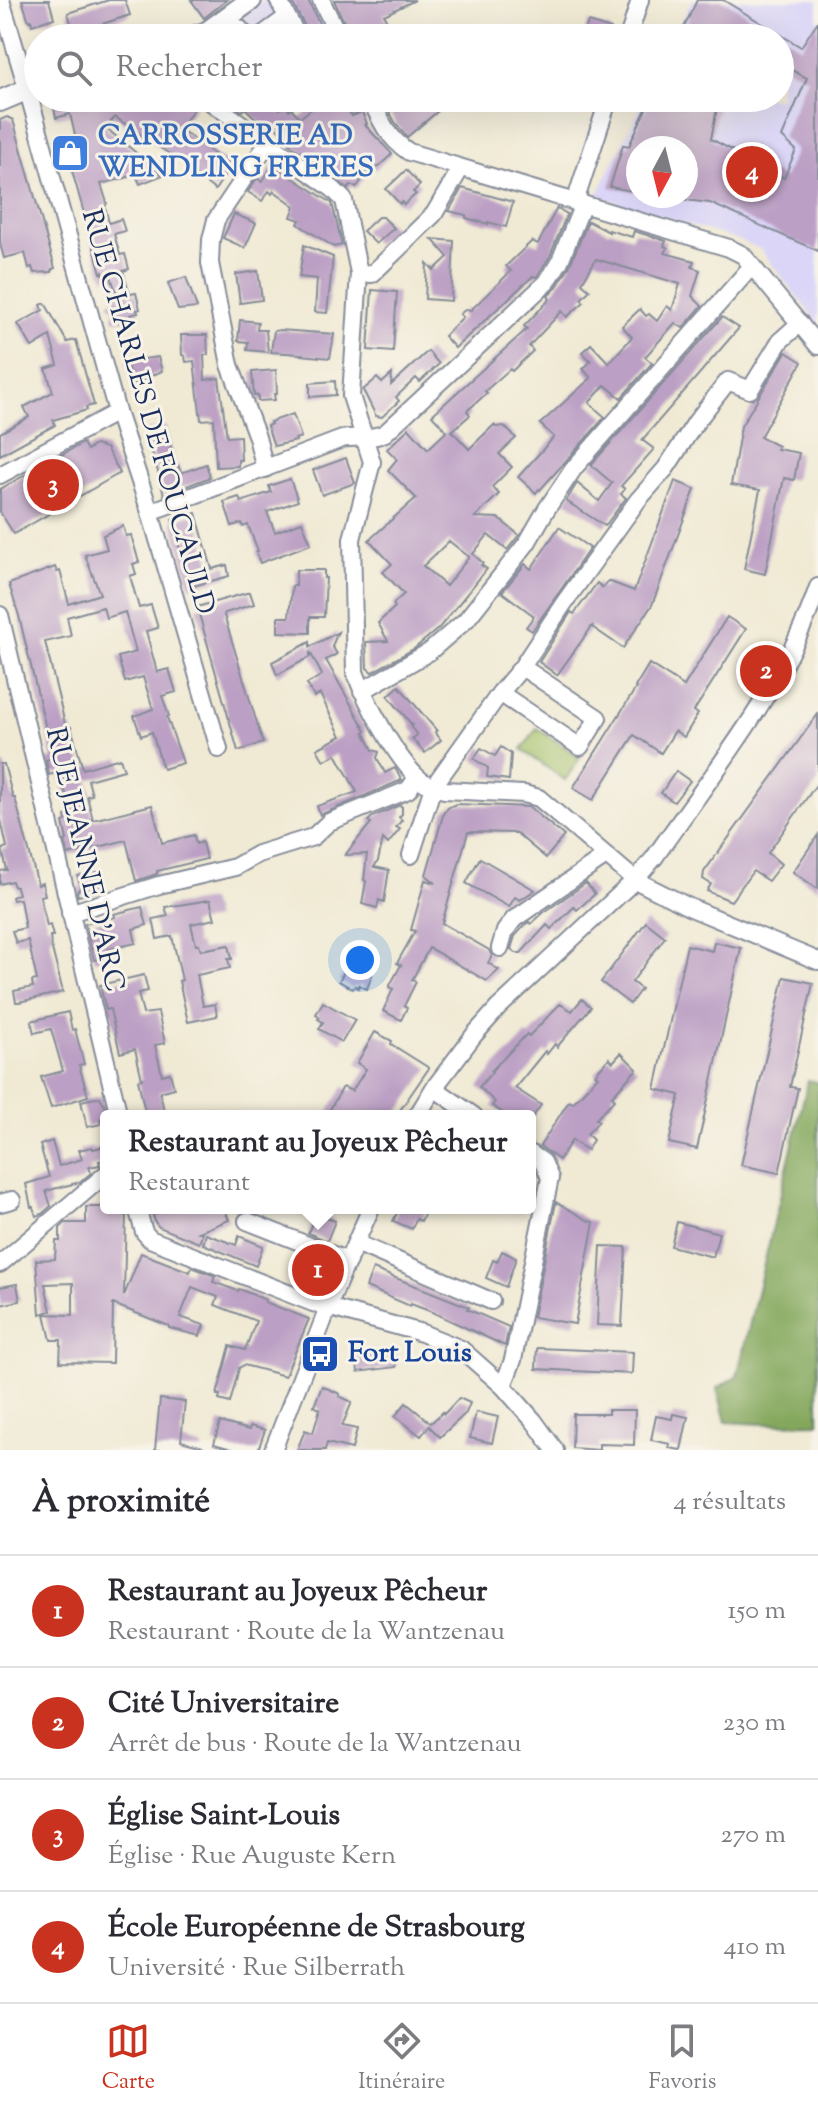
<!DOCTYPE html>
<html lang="fr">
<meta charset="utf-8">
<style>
:root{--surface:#fff;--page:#f2f2f3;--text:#2b2b33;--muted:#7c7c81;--line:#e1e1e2;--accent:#c8321e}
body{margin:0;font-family:"Sorts Mill Goudy",serif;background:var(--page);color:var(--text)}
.compass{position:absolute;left:626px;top:136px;width:72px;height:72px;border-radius:50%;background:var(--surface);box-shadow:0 8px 32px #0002;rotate:187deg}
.you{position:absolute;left:360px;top:960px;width:28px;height:28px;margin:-20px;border:6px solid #fff;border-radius:50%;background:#1a73e8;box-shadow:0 0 0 12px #1a73e833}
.badge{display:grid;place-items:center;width:52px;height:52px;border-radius:50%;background:var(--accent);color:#fff;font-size:26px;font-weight:700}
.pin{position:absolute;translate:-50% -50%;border:4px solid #fff;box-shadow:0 2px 8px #0006}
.popup{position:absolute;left:100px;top:1110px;width:436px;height:104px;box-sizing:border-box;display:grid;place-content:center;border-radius:8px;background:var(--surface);filter:drop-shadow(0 2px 6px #0005);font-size:26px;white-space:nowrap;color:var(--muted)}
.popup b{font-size:30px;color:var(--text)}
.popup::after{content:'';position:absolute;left:50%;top:100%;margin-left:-16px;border:16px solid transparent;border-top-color:var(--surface)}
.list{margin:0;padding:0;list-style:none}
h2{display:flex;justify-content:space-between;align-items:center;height:104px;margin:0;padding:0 32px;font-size:34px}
h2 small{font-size:26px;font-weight:400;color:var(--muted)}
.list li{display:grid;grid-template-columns:52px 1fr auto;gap:24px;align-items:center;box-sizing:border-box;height:112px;padding:0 32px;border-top:2px solid var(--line)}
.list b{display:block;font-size:30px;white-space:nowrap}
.list p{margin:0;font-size:26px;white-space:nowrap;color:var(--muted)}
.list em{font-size:26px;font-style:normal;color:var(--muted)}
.icon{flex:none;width:44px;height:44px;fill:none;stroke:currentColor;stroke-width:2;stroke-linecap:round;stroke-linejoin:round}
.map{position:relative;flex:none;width:818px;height:1450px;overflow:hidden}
.search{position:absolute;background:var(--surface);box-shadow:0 8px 32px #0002;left:24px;right:24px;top:24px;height:88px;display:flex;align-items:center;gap:20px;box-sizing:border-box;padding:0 28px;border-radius:44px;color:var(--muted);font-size:30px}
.sheet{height:552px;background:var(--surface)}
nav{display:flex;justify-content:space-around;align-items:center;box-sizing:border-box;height:112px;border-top:2px solid var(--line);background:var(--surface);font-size:22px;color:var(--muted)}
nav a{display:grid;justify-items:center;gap:4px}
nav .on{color:var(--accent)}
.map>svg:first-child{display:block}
.built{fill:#dbd6f7;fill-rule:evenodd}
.green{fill:#a4c168;stroke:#607863;stroke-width:2}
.forest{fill:#83a75c;stroke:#4f6b5d;stroke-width:2}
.building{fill:#bb9fc4;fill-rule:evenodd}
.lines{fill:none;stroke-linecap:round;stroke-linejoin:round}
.minor-casing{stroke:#868c99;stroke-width:20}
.major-casing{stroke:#868c99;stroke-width:24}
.minor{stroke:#fff;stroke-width:16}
.major{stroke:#fff;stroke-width:20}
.labels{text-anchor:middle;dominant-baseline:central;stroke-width:6;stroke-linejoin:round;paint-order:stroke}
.shop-label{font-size:28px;font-weight:bold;fill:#366cbe;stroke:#f7f3e8;text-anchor:start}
.street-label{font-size:28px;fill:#1b2f5e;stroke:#f7f3e8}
.transit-label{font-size:28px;font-weight:bold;fill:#164399;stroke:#f7f3e8;text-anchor:start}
</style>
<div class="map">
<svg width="818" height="1450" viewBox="0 0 818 1450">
<rect width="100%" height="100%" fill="#f7f3e8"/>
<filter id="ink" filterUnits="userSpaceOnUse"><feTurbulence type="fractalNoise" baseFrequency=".0125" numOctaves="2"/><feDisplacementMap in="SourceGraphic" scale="16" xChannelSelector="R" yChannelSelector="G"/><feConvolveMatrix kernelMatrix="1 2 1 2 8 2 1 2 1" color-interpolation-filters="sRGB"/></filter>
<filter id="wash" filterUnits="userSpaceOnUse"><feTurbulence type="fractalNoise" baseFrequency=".006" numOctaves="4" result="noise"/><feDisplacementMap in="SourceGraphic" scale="32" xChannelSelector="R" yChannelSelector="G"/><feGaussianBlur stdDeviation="1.8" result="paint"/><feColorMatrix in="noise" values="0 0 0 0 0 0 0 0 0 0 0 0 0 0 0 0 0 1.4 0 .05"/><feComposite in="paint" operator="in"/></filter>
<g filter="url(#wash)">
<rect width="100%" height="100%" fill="#f0ead4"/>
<g class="built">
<polygon points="263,0 314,0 327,25 306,38 243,38 232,23"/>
<path d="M692 0H818V324L760 249 741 241 597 196 644 98H780V38H673ZM638 148H686V196H638Z"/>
</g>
<polygon class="green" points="537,728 580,758 565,780 522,750"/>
<polygon class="forest" points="808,1080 818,1083 818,1423 764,1424 726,1422 717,1388 737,1377"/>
<g id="blocks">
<g class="building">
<polygon points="22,0 49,0 54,18 32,25 31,20 29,21"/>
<polygon points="109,0 125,0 130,15 74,33 68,13"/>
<polygon points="191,0 227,0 204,18"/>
<polygon points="296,0 308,0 320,25 317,27 321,33 317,35 324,38 306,38 306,28 292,2"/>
<polygon points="334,0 415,0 384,15 395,38 351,38"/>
<polygon points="697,0 723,0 801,47 818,21 818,251 710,203 686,200 686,148 638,148 638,192 610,187 623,145 629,146 651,98 719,98 711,139 784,178 796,150 782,137 807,78 780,64 780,38 679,38"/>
<polygon points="588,22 611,29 608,38 582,38"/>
<polygon points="52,98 182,98 195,107 180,129 231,166 215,190 194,174 196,172 115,117 106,128 163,175 140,184 136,175 101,184 107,203 105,207 109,223 121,219 125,231 114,234 120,255 125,254 129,269 123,271 130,294 136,293 140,309 137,310 138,313 130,315 132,321 113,319 114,309 109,303 117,296 111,276 104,278 103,272 101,273 65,146 77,143 70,114 56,118"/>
<polygon points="224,98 268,98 280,109 285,106 289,110 291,108 300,118 325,98 337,98 352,116 362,112 367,124 365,125 392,154 375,170 372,166 356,188 351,185 348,189 304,153 294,148 274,124 267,129 245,108 242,111"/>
<polygon points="398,98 437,98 438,111 407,137 395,122 385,104"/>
<polygon points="7,117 13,120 55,268 52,269 52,272 34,273 32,267 29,268 25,253 4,258 0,244 0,120"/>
<polygon points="273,165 332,203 342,245 334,247 298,224 300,220 291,217 295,206 274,191 272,194 269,191 262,201 248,192 257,178 262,182"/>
<polygon points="406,170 420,185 413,192 416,194 404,205 402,202 400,204 386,189"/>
<polygon points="462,188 513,202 506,227 488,222 488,224 466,218 466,215 449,211"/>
<polygon points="557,208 567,214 550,256 538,275 536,277 533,276 455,348 444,336 463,317 460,314 466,309 471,310 511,271 506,266 532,241 538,244"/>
<polygon points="234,214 256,223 245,248 223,238"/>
<polygon points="378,217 383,217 394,228 376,244 363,231"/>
<path d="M588 221 609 232V230L632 237 634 231 666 241 664 246 668 248 665 253 694 261 692 267 700 270 692 296 702 306 683 328 675 323 645 357 652 363 621 398 605 385 589 403 605 417 540 490 539 489 536 493 518 477 554 437 540 424 591 378 583 369 591 361 582 352 591 344 609 363 632 337 622 326 640 309 646 316 649 314 657 321 667 306 672 310 680 284 596 259 582 283 590 290 581 299 584 302 567 317 562 311 529 346 533 351 512 371 510 369 485 391 487 393 467 411 470 415 452 431 469 449 494 425 496 427 504 426 516 438 499 454 512 467 492 487 499 494 475 517 498 518 519 535 507 550 488 535 473 554 483 563 481 565 487 569 439 628 415 648 372 672 367 668 366 642 388 641 378 623 395 607 393 604 404 594 383 572 392 564 369 540 416 498 388 470 397 459 387 449 409 428 428 449 447 431 432 415 527 329 524 326 550 299 548 296 556 288 569 267ZM449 541 469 557 446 586 423 566Z"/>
<polygon points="432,239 454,241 451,301 425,299 427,263 434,270 448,257"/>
<polygon points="304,245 333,257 327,313 315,312 317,279 299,277"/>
<polygon points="258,271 262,300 240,303 236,274"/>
<polygon points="186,277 197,308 178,310 168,283"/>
<polygon points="372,290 397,292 393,352 368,350"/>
<polygon points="45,303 67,342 76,340 94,405 86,407 87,410 53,420 55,425 0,455 0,433 29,417 24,407 53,392 46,369 58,365 50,336 32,347 18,324 43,310 41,305"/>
<polygon points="722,317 739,328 642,440 654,449 621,486 625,489 621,494 626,498 605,526 566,501 577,483 599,501 612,483 591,465"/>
<polygon points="240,320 258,322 257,330 266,330 268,352 247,350 248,342 238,341"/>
<polygon points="280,330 334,334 330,358 301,355 302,354 271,352 274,331"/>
<polygon points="181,335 207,335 208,355 204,355 205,380 219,378 227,437 240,436 241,460 238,460 238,466 216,467 214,419 201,420 194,361 186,362 185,356 182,355"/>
<polygon points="428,351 439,364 420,382 416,378 396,397 399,401 382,417 376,416 363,390 377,378 382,383 392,374 391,385"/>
<polygon points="786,352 802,362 760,437 778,446 777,449 799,453 794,480 784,478 765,574 744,569 760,490 731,485 741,426"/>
<polygon points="143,357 144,359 158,357 162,371 149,377 149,378 132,384 126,362"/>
<polygon points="276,370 277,394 274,394 275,400 258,401 258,395 254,396 252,372"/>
<polygon points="335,381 336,395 310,397 310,383"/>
<polygon points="293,414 301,437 295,439 296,441 274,446 267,426 271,424 270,422"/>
<polygon points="165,426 176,466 178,465 181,473 206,464 210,477 164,495 154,457 148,444 146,431"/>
<polygon points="83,443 87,450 95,445 106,448 120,473 14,534 0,512 0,489"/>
<polygon points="346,458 355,483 322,495 313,470"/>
<polygon points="290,479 298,501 267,512 275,532 302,522 311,544 260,563 256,552 258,551 248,525 243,527 242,523 232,526 224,502 239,497 241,502 271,492 269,486"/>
<polygon points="675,481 695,489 652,605 623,648 592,627 593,625 557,675 539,662 571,612 574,614 597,583 603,588 608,581 634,591"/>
<polygon points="196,513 212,569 227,565 229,576 190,587 172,520"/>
<polygon points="123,526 126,536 131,535 139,562 133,564 136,574 130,576 139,608 151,605 158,628 146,631 157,672 169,669 176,692 162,696 169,716 167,717 183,763 163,769 152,732 141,736 134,716 153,709 143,677 125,682 118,657 136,652 125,612 106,618 103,607 67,617 71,636 45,642 66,728 71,727 83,769 120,758 124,770 88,780 92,795 87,796 93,820 152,805 162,843 194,835 196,844 202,842 206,859 157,871 157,874 136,881 126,840 68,855 65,841 67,840 63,822 66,821 65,816 72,814 59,772 49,775 46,760 53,758 19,616 9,584 55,567 57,572 60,571 69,604 100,594 85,555 107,549 103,535"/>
<polygon points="559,527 590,548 532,631 526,627 534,616 502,592 525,564 531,569"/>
<polygon points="296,570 324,570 324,578 326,578 324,617 310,617 310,633 278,632 278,617 289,617 292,586 296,586"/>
<polygon points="250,592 254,604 225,613 224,615 263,743 238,751 197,607"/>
<polygon points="727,617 746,629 694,711 698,714 684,737 675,731 661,753 634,735 593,800 573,788 636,688 635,687 649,664 684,686"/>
<polygon points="338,632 332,646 337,654 326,660 366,731 364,732 373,750 379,752 377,758 385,773 395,768 402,780 320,815 317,806 357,792 336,754 324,761 317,749 341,736 320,694 314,697 307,684 322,675 310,652 310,657 277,675 272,662 310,642 310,647"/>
<polygon points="399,686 437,731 435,732 441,740 425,753 412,739 417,735 410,726 412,725 388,696"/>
<polygon points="818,714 818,782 768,853 781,864 768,881 753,871 731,901 707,891 711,884 703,879 704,872"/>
<polygon points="501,747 511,754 509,780 487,777 488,768 474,759 481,748 495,756"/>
<polygon points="0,764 4,764 13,798 15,798 38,885 42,883 45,895 40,896 47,926 50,925 53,936 50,936 51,945 63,992 19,1002 16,1002 14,991 33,987 32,981 37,980 28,940 16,943 12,931 25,928 20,899 13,900 12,897 18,894 16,887 14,887 12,881 0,884 0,871 7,870 2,849 7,847 0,816"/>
<polygon points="676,771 690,781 674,802 661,793"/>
<polygon points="456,804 529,807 564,836 546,858 516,833 468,832 442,923 489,950 492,956 488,963 499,970 487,981 429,948 412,980 416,982 404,1006 407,1008 401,1020 383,1011 393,989 389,987 401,965 397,963 415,931 411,930 425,880 436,883 426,875 444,812 449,807"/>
<polygon points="400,805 402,807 402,814 399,817 402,820 396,827 400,829 388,844 383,839 378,861 374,867 389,870 384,902 379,900 377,908 362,904 366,881 364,880 367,854 345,855 371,823 368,821 372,817"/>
<polygon points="818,835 818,889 793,872"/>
<polygon points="480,858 535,890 520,900 515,897 509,907 466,883"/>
<polygon points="98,872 102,890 78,896 77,892 81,886 78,876"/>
<polygon points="586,883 595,894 577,910 574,907 551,929 547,925 521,953 516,953 511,949 515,936 526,924 529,922 531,924 543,913"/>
<polygon points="210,900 215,919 191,924 196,945 199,944 201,950 229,945 232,959 228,959 230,968 197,975 203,1006 215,1004 217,1016 188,1022 179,981 182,980 172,936 157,939 153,919 168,916 165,907"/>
<polygon points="142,907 147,925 133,929 136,943 109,949 110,956 94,960 85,924 115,917 114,914"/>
<polygon points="646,922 665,937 632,982 641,989 630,1004 601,982"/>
<polygon points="714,942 741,948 697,1149 669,1143 680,1095 655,1089 687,945 712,951"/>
<polygon points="360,954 373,961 367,972 372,975 367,989 359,985 358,988 355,986 353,989 339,981 348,964 351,965"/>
<polygon points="144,975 148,991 138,993 143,1014 158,1012 165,1043 155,1045 162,1075 170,1073 174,1088 160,1092 165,1116 146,1116 138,1080 142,1079 135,1049 120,1053 110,1009 106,1010 100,985"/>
<polygon points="784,977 813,983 790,1087 798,1088 779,1173 741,1165"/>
<polygon points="582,999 591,1007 557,1047 555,1044 547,1054 545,1051 515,1088 541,1105 533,1117 508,1116 492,1106 495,1102 479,1087 492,1072 491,1071 527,1034 529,1036 560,1004 572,1011"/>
<polygon points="323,1002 355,1020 342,1042 319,1029 323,1022 318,1019 320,1017 316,1014"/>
<polygon points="68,1012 72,1030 75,1029 84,1064 79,1065 88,1096 51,1108 41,1077 63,1071 51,1029 34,1033 31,1021"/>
<polygon points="375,1032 392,1041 391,1044 429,1068 396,1116 326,1116 343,1087 352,1091 366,1069 357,1063"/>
<polygon points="621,1053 637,1069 612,1096 615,1099 596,1119 599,1121 587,1134 593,1140 587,1150 572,1140 559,1160 540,1146 569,1101 573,1103 598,1076 595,1074 609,1058 613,1062"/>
<polygon points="100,1097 106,1108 104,1111 105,1118 100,1119 101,1124 87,1127 81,1101"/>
<polygon points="52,1141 59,1166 82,1159 79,1150 92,1147 93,1149 106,1146 106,1160 99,1161 100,1165 89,1167 91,1173 80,1182 46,1191 51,1206 42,1214 36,1216 33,1207 31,1207 26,1184 49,1177 40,1145"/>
<polygon points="556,1202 589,1221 594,1222 575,1324 533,1317"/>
<polygon points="86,1207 106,1207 111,1208 111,1211 126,1211 124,1296 141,1253 190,1272 192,1267 215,1276 213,1282 238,1291 239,1289 266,1300 265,1302 309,1319 285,1376 244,1365 239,1368 230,1403 219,1400 220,1395 217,1395 230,1346 245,1350 256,1321 215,1305 218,1297 192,1287 180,1317 204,1325 200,1336 169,1328 169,1326 113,1304 112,1363 60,1362 61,1340 51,1340 45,1314 73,1315 73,1283 45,1284 51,1311 40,1314 36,1260 55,1259 56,1241 60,1241 60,1228 65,1223 86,1223"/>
<polygon points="151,1208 224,1208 229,1220 199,1232 203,1233 199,1243 159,1227 155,1222"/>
<polygon points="391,1208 427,1208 421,1221 416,1219 412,1229 393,1221 398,1211"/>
<polygon points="316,1213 335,1221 327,1241 308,1233"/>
<polygon points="677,1222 719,1233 713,1257 671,1246"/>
<polygon points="206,1234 236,1245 239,1236 263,1246 256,1266 203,1244"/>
<polygon points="601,1246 626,1247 622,1326 597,1325"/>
<polygon points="502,1251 516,1258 506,1287 486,1278 493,1260 497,1262"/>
<polygon points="299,1253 331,1266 320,1292 302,1284 304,1279 293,1275 300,1258 298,1257"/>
<polygon points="373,1269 469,1307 467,1309 509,1327 505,1346 432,1312 411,1304 410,1306 366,1287"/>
<polygon points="17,1284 20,1301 0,1305 0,1287"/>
<polygon points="537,1348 633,1352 632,1374 536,1369"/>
<polygon points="394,1350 396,1367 358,1372 356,1355"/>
<polygon points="322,1386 340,1394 339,1396 352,1402 342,1426 357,1429 352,1449 327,1443 325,1450 297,1450 305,1430 313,1433 320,1409 314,1406"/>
<polygon points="459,1398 470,1403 466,1413 440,1437 429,1426 421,1436 395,1416 406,1403 431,1423 443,1412 444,1414"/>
<polygon points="160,1399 185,1402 181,1441 203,1447 202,1450 155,1450"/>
<polygon points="608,1410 635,1410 634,1445 599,1444 599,1450 572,1448 573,1414 608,1414"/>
<polygon points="476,1412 498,1417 492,1443 470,1438"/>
<polygon points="673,1414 688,1417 681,1450 669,1448 670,1444 651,1440 656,1416 672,1419"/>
<polygon points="220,1422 249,1430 250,1426 265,1430 258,1450 235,1450 214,1444"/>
</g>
</g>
</g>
<g filter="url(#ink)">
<use href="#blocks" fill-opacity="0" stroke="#868c99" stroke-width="2"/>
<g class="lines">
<g class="minor-casing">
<g id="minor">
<polyline points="1,0 27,88 117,412 150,512 219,749"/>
<polyline points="278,0 296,33 290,38"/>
<polyline points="321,0 340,38"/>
<polyline points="220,23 239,28 248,38"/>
<polyline points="258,38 287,17"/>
<polyline points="628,38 640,0"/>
<path d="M205 98 333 189 344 200 359 273 351 396 372 462 352 539 355 672C366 702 394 754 416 776 424 784 434 788 444 790L524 794 539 798 635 880 689 907 818 961"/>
<path d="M370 98C380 120 388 138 409 152L729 248 743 255 818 346"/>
<polyline points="575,202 609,98"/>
<polyline points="359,273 372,274 434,214 461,168"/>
<polyline points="265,469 257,437 230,365 210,263 211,240 216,220 267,144"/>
<polyline points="0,475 117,412"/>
<path d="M150 512 342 439C357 436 371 440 385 433L547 282 560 261 583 204"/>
<polyline points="0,615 119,1116"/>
<polyline points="362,691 429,652 466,620 527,543 546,510 574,468 752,266"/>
<polyline points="500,693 580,747 598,718 522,667"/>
<polyline points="411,855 433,787 500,693 522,667 564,603 638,500 666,468 696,422 728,381 750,390 780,341 800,323"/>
<polyline points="70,913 159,885 235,867 258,854 313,837 329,822 408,790 417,778"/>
<polyline points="500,948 505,931 514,919 606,856"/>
<polyline points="434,1088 474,1116"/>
<path d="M417 1116 434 1088 474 1035 498 1008 635 880 654 858C714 771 784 688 818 587"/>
<polyline points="0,1203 12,1200"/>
<polyline points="137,1208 144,1232 150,1239 313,1303 422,1333 461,1349 503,1386 534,1421 555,1450"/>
<polyline points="247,1221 348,1261"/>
<polyline points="356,1243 491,1301"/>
<polyline points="0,1264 106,1174"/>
<polyline points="503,1386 513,1360 550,1178 543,1162 530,1153"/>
<polyline points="273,1450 337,1285 371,1208"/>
</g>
</g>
<g class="major-casing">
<g id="major">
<polyline points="190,38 207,32 251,0"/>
<polyline points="0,101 38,85"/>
</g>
</g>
<use href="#minor" class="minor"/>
<use href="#major" class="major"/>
</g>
</g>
<defs>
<g id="shop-square" transform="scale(2)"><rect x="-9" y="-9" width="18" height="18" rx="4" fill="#3f7fe0" stroke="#f7f3e8"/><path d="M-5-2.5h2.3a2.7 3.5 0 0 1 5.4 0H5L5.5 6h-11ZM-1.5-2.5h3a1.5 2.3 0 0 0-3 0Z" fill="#fff"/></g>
<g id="bus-square" transform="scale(2)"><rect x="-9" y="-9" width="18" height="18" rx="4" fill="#1a4fb4" stroke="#f7f3e8"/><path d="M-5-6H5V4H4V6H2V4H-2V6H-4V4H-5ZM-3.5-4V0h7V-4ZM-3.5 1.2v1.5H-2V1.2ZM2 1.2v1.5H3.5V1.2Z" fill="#fff"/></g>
</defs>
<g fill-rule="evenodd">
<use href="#shop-square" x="70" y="153"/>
<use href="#bus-square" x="320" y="1354"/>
</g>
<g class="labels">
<g class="shop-label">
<text x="98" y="137">CARROSSERIE AD<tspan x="98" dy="32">WENDLING FRERES</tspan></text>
</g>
<g class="street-label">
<text transform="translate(147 412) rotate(74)">RUE CHARLES DE FOUCAULD</text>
<text transform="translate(84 860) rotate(77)">RUE JEANNE D'ARC</text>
</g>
<g class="transit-label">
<text x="348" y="1354">Fort Louis</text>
</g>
</g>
</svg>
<svg class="compass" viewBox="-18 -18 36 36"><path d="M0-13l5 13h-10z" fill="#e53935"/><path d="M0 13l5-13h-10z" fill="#7c7c81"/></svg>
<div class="you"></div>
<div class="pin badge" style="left:318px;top:1270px">1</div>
<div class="popup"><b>Restaurant au Joyeux Pêcheur</b>Restaurant</div>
<div class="pin badge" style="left:766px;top:671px">2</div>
<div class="pin badge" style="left:53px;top:485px">3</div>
<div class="pin badge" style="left:752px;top:172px">4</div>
<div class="search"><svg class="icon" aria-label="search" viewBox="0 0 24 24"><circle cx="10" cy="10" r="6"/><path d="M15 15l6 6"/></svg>Rechercher</div>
</div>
<section class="sheet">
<h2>À proximité<small>4 résultats</small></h2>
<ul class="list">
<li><span class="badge">1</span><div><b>Restaurant au Joyeux Pêcheur</b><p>Restaurant · Route de la Wantzenau</p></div><em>150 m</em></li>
<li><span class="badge">2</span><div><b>Cité Universitaire</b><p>Arrêt de bus · Route de la Wantzenau</p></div><em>230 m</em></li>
<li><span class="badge">3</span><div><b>Église Saint-Louis</b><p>Église · Rue Auguste Kern</p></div><em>270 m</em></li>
<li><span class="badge">4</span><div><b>École Européenne de Strasbourg</b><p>Université · Rue Silberrath</p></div><em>410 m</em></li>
</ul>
</section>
<nav>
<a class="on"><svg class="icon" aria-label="map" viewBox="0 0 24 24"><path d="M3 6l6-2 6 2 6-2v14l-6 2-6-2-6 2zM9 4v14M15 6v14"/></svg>Carte</a>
<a><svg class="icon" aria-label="directions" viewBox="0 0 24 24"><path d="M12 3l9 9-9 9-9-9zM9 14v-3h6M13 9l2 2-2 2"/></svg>Itinéraire</a>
<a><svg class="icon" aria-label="saved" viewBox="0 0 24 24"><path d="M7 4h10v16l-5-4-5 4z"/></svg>Favoris</a>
</nav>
